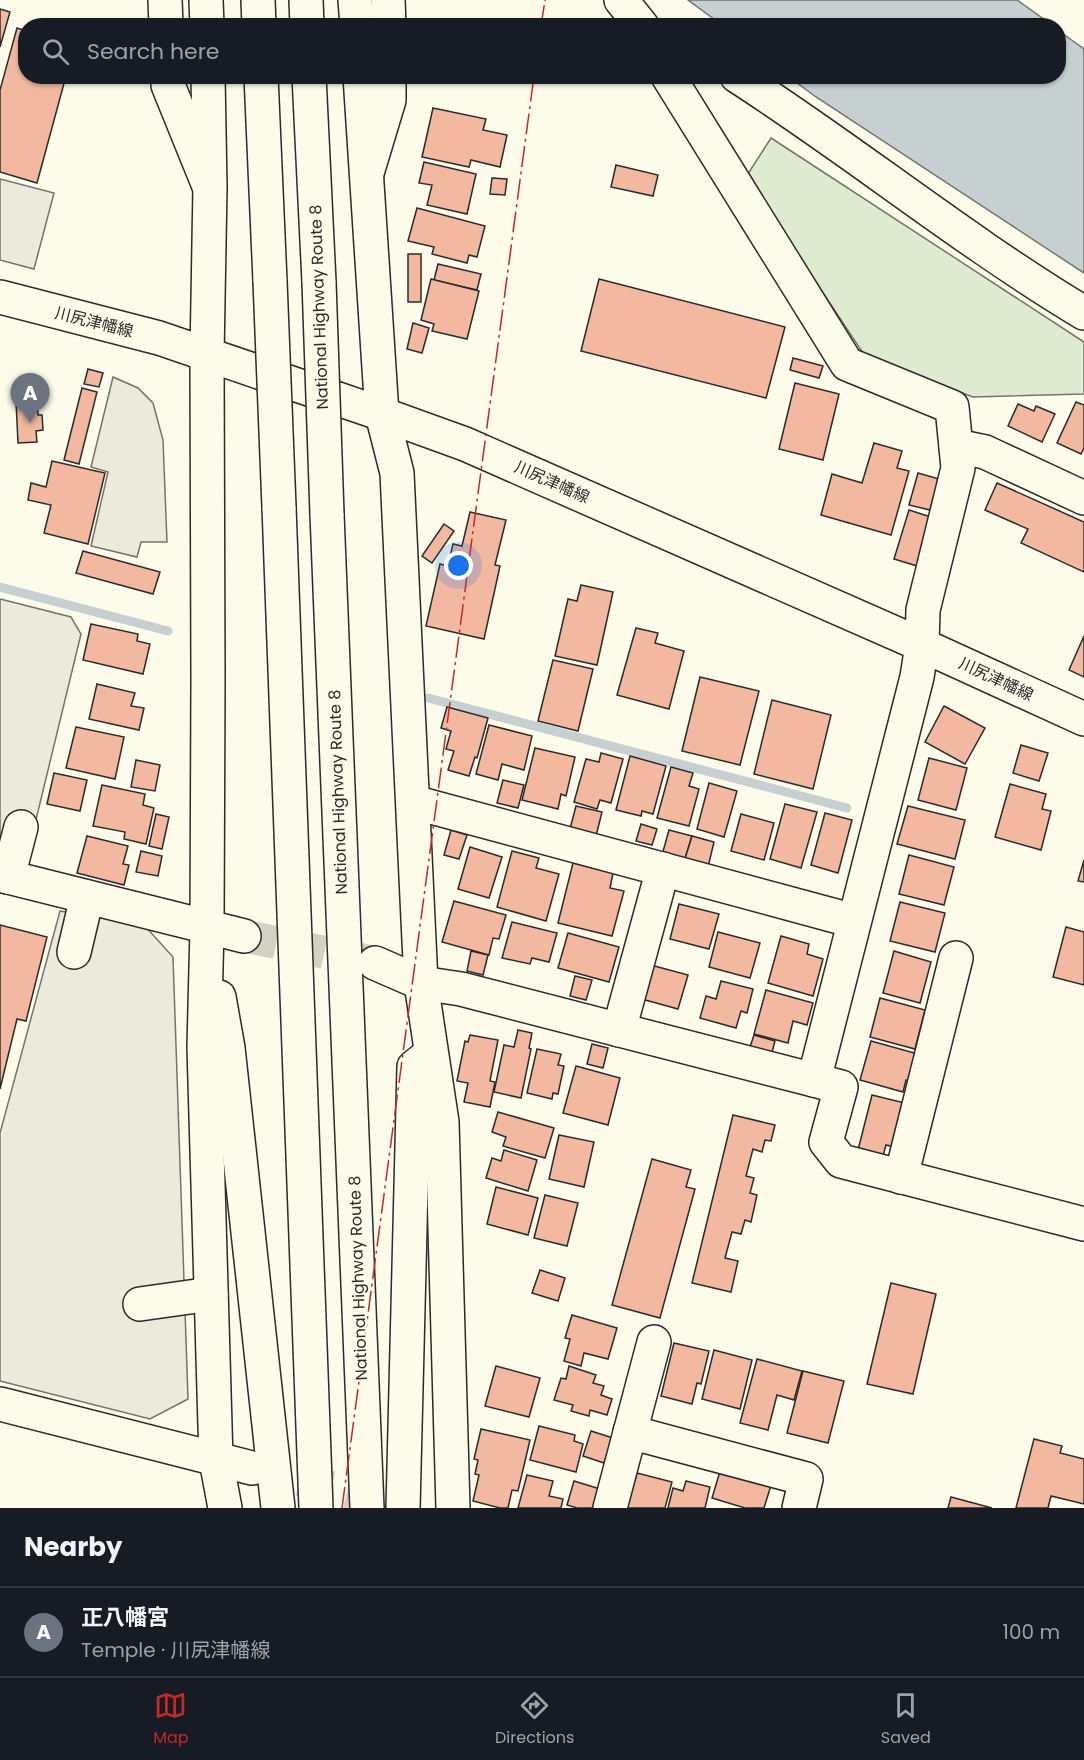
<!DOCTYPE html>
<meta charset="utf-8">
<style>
:root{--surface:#171b24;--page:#242831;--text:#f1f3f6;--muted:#9ea1a6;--line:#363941;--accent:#c62828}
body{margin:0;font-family:Poppins,"Noto Sans JP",sans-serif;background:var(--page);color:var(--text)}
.you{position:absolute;left:459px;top:566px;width:21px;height:21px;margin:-15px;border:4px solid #fff;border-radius:50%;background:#1a73e8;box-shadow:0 0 0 9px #1a73e833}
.badge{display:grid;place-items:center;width:39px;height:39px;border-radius:50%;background:var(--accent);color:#fff;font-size:20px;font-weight:700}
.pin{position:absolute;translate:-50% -50px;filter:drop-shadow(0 2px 3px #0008)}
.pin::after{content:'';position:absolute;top:32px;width:21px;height:18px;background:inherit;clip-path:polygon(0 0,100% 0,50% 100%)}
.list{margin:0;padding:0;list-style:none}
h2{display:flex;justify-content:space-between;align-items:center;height:78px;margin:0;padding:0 24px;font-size:26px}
h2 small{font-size:20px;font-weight:400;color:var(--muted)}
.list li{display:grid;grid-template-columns:39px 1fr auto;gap:18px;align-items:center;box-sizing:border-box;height:90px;padding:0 24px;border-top:2px solid var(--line)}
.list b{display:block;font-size:22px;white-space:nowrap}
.list p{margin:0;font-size:20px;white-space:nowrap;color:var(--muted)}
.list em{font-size:20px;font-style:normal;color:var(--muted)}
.icon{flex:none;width:33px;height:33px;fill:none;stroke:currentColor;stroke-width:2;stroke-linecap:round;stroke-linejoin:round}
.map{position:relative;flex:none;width:1084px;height:1508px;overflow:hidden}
.search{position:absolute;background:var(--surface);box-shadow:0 2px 4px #0004;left:18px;right:18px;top:18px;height:66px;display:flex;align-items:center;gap:15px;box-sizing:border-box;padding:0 21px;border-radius:24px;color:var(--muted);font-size:22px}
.sheet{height:168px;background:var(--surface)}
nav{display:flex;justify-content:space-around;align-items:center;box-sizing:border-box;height:84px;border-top:2px solid var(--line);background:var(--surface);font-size:16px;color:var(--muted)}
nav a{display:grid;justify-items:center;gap:3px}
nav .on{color:var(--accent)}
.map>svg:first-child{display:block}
.green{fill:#deebd1;stroke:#74746e;stroke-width:1.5}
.parking{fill:#eceadb;stroke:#74746e;stroke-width:1.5}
.water{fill:#c7d0d0;stroke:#74746e;stroke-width:1.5}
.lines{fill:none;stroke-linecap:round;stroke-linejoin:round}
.stream{stroke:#c7d0d0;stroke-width:9}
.building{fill:#f2b8a0;stroke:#2b2b2b;stroke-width:1.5}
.minor-tunnel{stroke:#d3d1c4;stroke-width:33;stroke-dasharray:33 16;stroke-linecap:butt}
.minor-casing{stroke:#2b2b2b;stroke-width:36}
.major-casing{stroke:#2b2b2b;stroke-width:36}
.highway-casing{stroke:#2b2b2b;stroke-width:36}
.minor{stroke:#fdfbea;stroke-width:33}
.major{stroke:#fdfbea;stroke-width:33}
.highway{stroke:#fdfbea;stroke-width:33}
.highway-bridge-casing{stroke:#2b2b2b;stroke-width:36;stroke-linecap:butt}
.highway-bridge{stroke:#fdfbea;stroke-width:33}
.power{stroke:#c62828;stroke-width:1.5;stroke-dasharray:21 4.5 3 4.5;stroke-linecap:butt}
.labels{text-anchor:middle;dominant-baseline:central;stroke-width:4.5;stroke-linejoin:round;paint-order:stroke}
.street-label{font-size:16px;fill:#2b2b2b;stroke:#fdfbea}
</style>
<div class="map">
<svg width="1084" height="1508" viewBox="0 0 1084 1508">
<rect width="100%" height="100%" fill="#fdfbea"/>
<polygon class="green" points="771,138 1084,342 1084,394 973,397 865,356 746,177"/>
<g class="parking">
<polygon points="0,179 54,193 34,269 0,260"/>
<polygon points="113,377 138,388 153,403 163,440 167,542 141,542 137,557 91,546 108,472 91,467"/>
<polygon points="0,599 71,617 81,634 25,865 0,858"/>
<polygon points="60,911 144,925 173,957 188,1399 150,1419 0,1381 0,1133"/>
</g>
<g class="water">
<polygon points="688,0 1017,0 1052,25 722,25"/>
<polygon points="1059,31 1084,49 1084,273 816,97 789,77 1058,76"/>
</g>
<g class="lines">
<g class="stream">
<polyline points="0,587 168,631"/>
<polyline points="428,698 847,808"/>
</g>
</g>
<g class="building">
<polygon points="0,9 10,12 0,47"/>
<polygon points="17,28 26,31 26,76 66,76 37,183 0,172 0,90"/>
<polygon points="433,108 486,119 483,130 507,135 500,167 471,160 469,167 422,157"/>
<polygon points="424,162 476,174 467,214 427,205 432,185 419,183"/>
<polygon points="616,165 658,175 653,196 611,187"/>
<polygon points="492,178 507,179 505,195 490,194"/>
<polygon points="417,208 485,226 477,257 469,255 467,263 432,254 434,247 408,241"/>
<rect x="408" y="254" width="13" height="48"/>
<polygon points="438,264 481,274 477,290 434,280"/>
<polygon points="431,279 479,291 467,339 432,331 434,324 421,320"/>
<polygon points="599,279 785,327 766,398 581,351"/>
<polygon points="413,323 429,328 422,353 407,349"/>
<polygon points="793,358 823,366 819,378 790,370"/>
<polygon points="88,369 103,373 99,387 84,384"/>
<polygon points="795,383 839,394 823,460 779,449"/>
<polygon points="82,388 97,392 79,464 64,460"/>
<polygon points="37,400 38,415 42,415 43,430 36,431 37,442 18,443 16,401"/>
<polygon points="1076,402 1084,405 1084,448 1081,454 1057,443"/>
<polygon points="1018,404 1034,411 1036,406 1055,414 1042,442 1008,426"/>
<polygon points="874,443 902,451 897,468 909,471 891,535 821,515 832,474 862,483"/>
<polygon points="52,461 105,473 88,544 44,533 51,505 28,500 31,483 46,487"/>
<polygon points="918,473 939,479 930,510 909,505"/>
<polygon points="997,483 1084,522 1084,572 1021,543 1028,529 985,510"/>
<polygon points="909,510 931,517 917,566 894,559"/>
<polygon points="470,512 506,520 495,565 500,566 484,639 426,626 440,564 448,566 453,544 462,546"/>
<polygon points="444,524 454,531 432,563 422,556"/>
<polygon points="83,551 160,572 153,594 76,573"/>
<polygon points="581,585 613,592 597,665 555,656 568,599 577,601"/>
<polygon points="91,624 138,634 137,641 150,644 143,674 83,660"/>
<polygon points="636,628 658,633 655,643 684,651 669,709 617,695"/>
<polygon points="1084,636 1084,677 1069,670"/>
<polygon points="553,660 593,669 578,731 538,721"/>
<polygon points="700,677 759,691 740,765 682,751"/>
<polygon points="97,684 135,693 131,706 144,708 139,730 89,719"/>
<polygon points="772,700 831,715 813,789 754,774"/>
<polygon points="944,706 985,728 965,764 925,742"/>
<polygon points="447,707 488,718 477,758 475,757 469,776 448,770 454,751 446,749 451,731 441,728"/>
<polygon points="489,725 532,736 524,770 502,764 498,780 476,774"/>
<polygon points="76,727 124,737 115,779 66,768"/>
<polygon points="1021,745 1048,753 1039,781 1013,773"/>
<polygon points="535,748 575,757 566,796 561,794 558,809 522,800"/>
<polygon points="601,753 623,759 611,803 600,800 597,809 574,802 586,759 599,762"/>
<polygon points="630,756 666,766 653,814 642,811 641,816 616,810"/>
<polygon points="929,758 967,768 956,810 918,800"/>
<polygon points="136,760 160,765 155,791 131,787"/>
<polygon points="671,767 693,773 689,786 699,789 689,826 657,818"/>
<polygon points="54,773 87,780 80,811 47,804"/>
<polygon points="503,780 524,785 518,808 497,803"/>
<polygon points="709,783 737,791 724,837 697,829"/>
<polygon points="1010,784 1046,794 1042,809 1051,811 1041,850 995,837"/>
<polygon points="102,785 145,794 143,805 154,808 146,844 124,839 125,832 93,826"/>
<polygon points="785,804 817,812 801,868 770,859"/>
<polygon points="576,806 602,812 596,836 570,829"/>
<polygon points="908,806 965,820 955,859 897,844"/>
<polygon points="825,813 852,820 838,873 811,865"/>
<polygon points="156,814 169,817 162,849 149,846"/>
<polygon points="741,814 774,823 764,860 731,851"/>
<polygon points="641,824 657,829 652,845 636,841"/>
<polygon points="451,830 467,835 459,859 444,855"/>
<polygon points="669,830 692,836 684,862 662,855"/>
<polygon points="87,836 128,846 123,864 129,865 124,885 77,873"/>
<polygon points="692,836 714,842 708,867 684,862"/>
<polygon points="470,847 502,857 489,898 458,889"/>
<polygon points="141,851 162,856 158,876 136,872"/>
<polygon points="512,851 539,858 536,868 559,874 546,921 497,907"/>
<polygon points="909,855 954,867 944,905 899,894"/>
<polygon points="1084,860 1084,882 1078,881"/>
<polygon points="573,863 613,873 610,888 624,891 612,936 558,923"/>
<polygon points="454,901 506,915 499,939 493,938 489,955 442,942"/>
<polygon points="900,902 945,913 935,952 890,941"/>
<polygon points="679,904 719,914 709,949 670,939"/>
<polygon points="512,922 557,933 549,962 532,958 530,964 502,958"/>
<polygon points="0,925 47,937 26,1021 17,1019 0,1089"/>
<polygon points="1066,927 1084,932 1084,985 1053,977"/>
<polygon points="718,932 760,943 750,978 709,967"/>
<polygon points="568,933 619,947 609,982 558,968"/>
<polygon points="781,936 809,944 807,954 823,959 813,996 768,983"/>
<polygon points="471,951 488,955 483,975 467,971"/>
<polygon points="894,951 931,962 920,1003 883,993"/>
<polygon points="647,964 688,975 678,1009 638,998"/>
<polygon points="575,976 592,980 586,1000 570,996"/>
<polygon points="721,981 753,989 747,1013 741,1011 736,1028 700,1018 706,996 716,999"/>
<polygon points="766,990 813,1003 807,1025 793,1021 788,1043 754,1034"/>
<polygon points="880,998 925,1010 915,1049 870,1037"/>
<polygon points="518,1030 532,1033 529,1048 531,1049 521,1098 494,1092 504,1045 514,1047"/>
<polygon points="470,1035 498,1040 490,1081 495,1082 490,1107 464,1102 468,1083 457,1081 465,1041 468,1042"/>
<polygon points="754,1035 775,1041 771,1056 749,1050"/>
<polygon points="871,1041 918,1054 911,1082 906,1080 903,1092 860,1080"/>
<polygon points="592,1044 608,1048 603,1068 587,1064"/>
<polygon points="537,1049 561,1054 558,1065 564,1066 558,1094 553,1093 552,1099 527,1093"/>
<polygon points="576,1066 620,1078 608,1125 563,1113"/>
<polygon points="872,1095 913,1105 902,1149 886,1145 883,1156 858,1150"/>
<polygon points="498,1112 554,1128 545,1158 503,1146 506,1137 492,1132"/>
<polygon points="733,1115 775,1125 771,1141 765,1140 762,1152 753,1149 746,1176 754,1178 750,1193 757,1195 751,1222 745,1220 741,1234 732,1232 725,1258 738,1261 731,1292 692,1283"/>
<polygon points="559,1135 594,1142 584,1187 549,1179"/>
<polygon points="504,1150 537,1160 528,1191 486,1178 492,1158 501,1161"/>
<polygon points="652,1159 691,1170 686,1187 695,1189 660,1318 612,1305"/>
<polygon points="496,1187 538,1198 528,1235 487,1224"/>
<polygon points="545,1195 578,1203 567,1246 534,1238"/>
<polygon points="540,1270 565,1278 558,1301 532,1293"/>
<polygon points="891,1283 936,1294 913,1394 867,1384"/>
<polygon points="572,1315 617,1328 608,1359 584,1353 581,1366 564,1361 570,1339 565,1338"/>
<polygon points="674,1343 709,1351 701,1384 697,1383 692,1404 661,1396"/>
<polygon points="714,1350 752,1360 740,1409 702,1399"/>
<polygon points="757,1359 802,1371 794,1400 777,1395 768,1430 740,1423"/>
<polygon points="496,1366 540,1378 529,1417 485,1406"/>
<polygon points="569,1366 596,1375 593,1383 604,1386 601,1395 612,1399 607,1415 590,1410 589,1416 571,1411 573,1405 554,1400 561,1378 566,1379"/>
<polygon points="803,1371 844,1381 828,1443 787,1433"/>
<polygon points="539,1426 575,1435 574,1441 583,1444 576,1472 530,1460"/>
<polygon points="481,1429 530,1440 518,1491 512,1490 508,1508 500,1508 473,1501 479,1475 475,1474 478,1460 474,1459"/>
<polygon points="591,1431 613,1438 604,1463 583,1456"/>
<polygon points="1034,1439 1062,1446 1060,1453 1084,1459 1084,1504 1051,1496 1048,1508 1016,1508"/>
<polygon points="721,1468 772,1482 764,1508 745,1508 712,1498"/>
<polygon points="637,1473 672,1482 665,1508 627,1508"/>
<polygon points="527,1475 553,1481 549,1496 563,1499 561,1508 518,1508"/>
<polygon points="574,1481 600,1489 595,1508 577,1508 567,1505"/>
<polygon points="686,1481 710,1487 705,1508 668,1508 673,1488 683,1491"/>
<polygon points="951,1497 992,1508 948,1508"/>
</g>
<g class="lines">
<g class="minor-tunnel">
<polyline points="244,936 372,962"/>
<polyline points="252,1468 415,1508"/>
</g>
<g class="minor-casing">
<g id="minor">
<polyline points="165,0 166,26"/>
<polyline points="388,0 389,26"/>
<polyline points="621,0 642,26"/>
<polyline points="168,76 168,85 209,186"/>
<path d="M737 76C855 152 964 241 1084 313"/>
<polyline points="367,173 389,100 389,76"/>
<polyline points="956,446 985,452 1084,498"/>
<polyline points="413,802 854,921"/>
<polyline points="0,875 244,936"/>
<polyline points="8,877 21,827"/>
<polyline points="74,952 87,897"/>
<polyline points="375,963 421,983 461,989 814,1080 917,677 922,645 923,610 958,468 952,407 847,364 668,76"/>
<polyline points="619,1030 663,869"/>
<polyline points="814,1080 841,1087 826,1142 841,1161 1084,1224"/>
<polyline points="901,1177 956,958"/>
<polyline points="140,1304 211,1294"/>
<polyline points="0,1404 252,1468"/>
<polyline points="630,1432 806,1479 799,1508"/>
<polyline points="610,1508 654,1342"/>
</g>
</g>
<g class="major-casing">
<polyline id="major" points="0,297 159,338 382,414 465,444 922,645 1084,719"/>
</g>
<g class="highway-casing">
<g id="highway">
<polyline points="206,0 207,26"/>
<polyline points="258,0 259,26"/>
<polyline points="306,0 307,26"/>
<polyline points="355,0 357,26"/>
<polyline points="208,76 210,187 207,355 208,681 207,928 204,1047 216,1460 225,1508"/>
<polyline points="261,76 270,281"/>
<polyline points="309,76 319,282"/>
<polyline points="360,76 382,414 397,473 421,983 442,1122 453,1508"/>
<polyline points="279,507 316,1508"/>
<polyline points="327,514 367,1508"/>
<polyline points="219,997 228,1048 278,1508"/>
<polyline points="403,1508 414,1067 429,1055"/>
</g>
</g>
<use href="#minor" class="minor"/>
<use href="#major" class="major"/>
<use href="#highway" class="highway"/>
<g class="highway-bridge-casing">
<g id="highway-bridge">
<polyline points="270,281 279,507"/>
<polyline points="319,282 327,514"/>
</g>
</g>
<use href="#highway-bridge" class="highway-bridge"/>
<g class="power">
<polyline points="541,26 545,0"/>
<polyline points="342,1508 534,76"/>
</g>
</g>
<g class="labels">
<g class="street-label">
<text transform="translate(319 307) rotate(-92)">National Highway Route 8</text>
<text transform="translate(94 322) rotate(14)">川尻津幡線</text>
<text transform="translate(552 482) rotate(24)">川尻津幡線</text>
<text transform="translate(996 679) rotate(25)">川尻津幡線</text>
<text transform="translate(338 792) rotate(-92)">National Highway Route 8</text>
<text transform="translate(358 1278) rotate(-92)">National Highway Route 8</text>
</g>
</g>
</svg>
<div class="you"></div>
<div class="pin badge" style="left:30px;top:423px;background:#6b7280">A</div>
<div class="search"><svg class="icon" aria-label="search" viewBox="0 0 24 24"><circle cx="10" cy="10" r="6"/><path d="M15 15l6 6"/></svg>Search here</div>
</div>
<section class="sheet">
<h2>Nearby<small></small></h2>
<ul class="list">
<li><span class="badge" style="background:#6b7280">A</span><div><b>正八幡宮</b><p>Temple · 川尻津幡線</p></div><em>100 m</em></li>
</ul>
</section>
<nav>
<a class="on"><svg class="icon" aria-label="map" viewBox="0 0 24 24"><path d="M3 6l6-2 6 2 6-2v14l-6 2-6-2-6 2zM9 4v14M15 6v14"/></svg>Map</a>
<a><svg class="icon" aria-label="directions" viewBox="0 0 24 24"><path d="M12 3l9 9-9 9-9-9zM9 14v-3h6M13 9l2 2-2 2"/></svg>Directions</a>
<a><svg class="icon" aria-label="saved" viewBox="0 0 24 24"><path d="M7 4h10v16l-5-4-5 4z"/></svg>Saved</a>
</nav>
